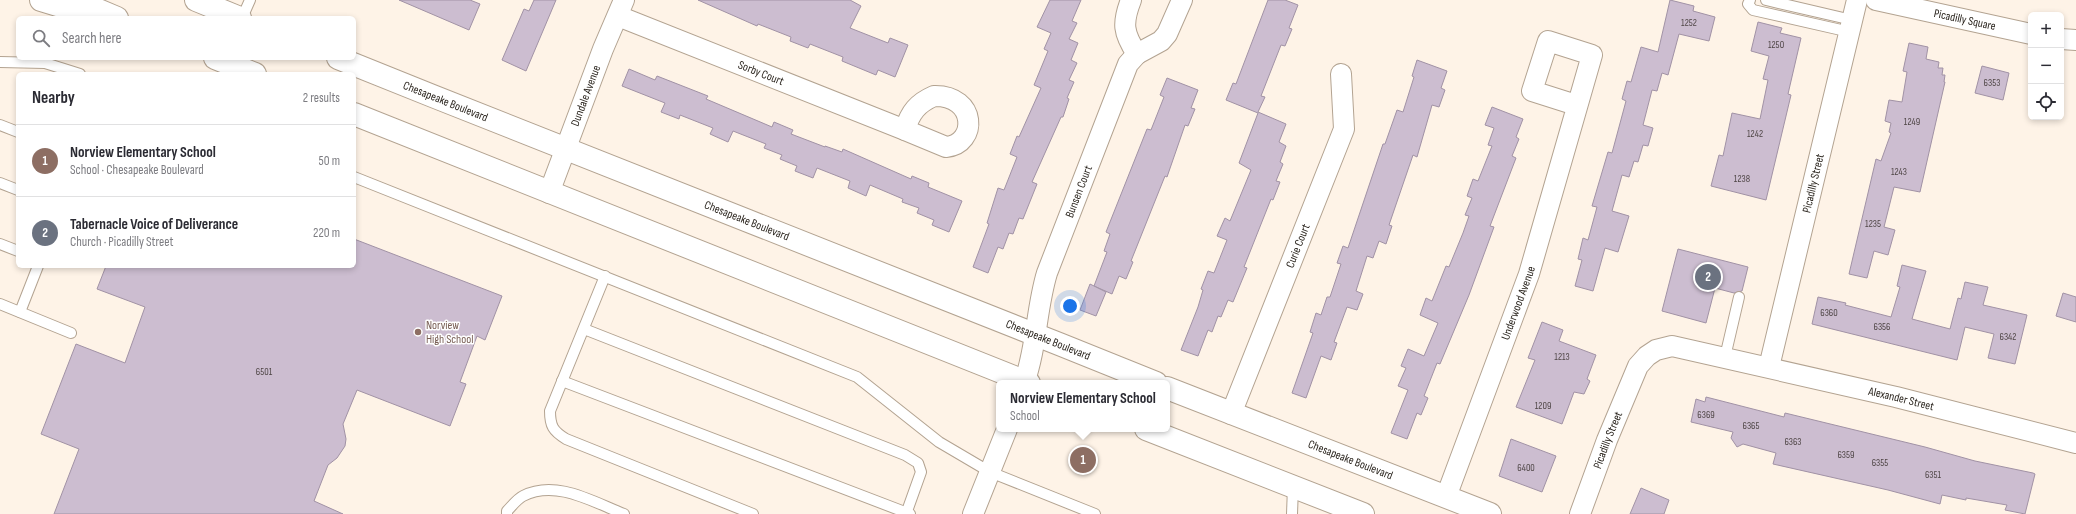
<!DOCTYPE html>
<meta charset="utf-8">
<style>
:root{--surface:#fff;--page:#f2f2f3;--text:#2b2b33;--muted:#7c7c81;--line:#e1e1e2;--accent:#935c15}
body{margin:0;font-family:"Sofia Sans Condensed",sans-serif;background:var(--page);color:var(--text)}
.controls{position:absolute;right:12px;top:12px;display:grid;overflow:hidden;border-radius:6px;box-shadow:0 2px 6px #0003}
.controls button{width:36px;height:36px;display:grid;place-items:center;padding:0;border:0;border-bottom:1px solid var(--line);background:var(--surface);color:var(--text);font:20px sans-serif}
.you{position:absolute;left:1070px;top:306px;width:14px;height:14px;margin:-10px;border:3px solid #fff;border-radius:50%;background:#1a73e8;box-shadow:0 0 0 6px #1a73e833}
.badge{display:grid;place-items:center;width:26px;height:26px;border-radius:50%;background:var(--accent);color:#fff;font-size:13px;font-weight:700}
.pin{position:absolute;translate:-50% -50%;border:2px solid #fff;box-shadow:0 1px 4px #0006}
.popup{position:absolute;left:996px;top:380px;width:174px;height:52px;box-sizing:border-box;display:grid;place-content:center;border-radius:6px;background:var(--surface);filter:drop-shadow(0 1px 3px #0005);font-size:13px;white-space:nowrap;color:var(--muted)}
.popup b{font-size:15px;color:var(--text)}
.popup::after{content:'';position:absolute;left:50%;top:100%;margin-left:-8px;border:8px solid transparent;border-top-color:var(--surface)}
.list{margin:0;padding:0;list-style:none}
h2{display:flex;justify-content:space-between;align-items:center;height:52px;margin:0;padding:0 16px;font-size:17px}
h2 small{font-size:13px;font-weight:400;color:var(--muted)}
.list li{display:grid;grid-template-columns:26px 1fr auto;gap:12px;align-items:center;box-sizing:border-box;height:72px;padding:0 16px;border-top:1px solid var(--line)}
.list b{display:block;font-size:15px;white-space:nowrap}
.list p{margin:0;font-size:13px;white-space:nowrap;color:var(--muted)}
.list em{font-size:13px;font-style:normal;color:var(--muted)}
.icon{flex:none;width:22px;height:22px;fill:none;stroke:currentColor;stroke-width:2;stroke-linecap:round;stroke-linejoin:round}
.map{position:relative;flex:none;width:2076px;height:514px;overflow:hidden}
.search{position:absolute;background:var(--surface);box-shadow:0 2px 6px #0003;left:16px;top:16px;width:340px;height:44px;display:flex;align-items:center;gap:10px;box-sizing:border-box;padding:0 14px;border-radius:6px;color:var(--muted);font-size:15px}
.panel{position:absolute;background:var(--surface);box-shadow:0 2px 6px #0003;left:16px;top:72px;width:340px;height:196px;border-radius:6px}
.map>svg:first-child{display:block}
.building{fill:#ccbdd0;stroke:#a192a5}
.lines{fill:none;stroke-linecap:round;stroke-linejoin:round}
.lane-casing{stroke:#b3a391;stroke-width:12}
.street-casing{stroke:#b3a391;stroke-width:22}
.secondary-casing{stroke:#b3a391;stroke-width:24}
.highway-casing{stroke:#b3a391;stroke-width:24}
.lane{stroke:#fff;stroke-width:10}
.street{stroke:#fff;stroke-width:20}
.secondary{stroke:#fff;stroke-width:22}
.highway{stroke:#fff;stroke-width:22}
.education-dot{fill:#8d6e63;stroke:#fff;stroke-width:1.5}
.labels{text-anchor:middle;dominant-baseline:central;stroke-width:3;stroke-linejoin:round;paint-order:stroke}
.number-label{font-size:10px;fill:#4f4646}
.street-label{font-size:12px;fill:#251f18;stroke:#fff}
.education-label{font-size:12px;fill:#785e54;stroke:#fff;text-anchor:start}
</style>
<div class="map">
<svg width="2076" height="514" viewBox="0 0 2076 514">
<rect width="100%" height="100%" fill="#fef3e7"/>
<g class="building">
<polygon points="399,0 470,0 480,4 469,30"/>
<polygon points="534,0 556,0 526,71 502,60 524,9 529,11"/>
<polygon points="698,0 850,0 861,6 850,28 888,43 890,38 908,45 895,77 878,70 876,75 842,61 843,57 810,44 808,48 790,41 791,37 758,24 757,26"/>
<polygon points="1050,0 1081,0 1072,21 1077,23 1069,39 1078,43 1071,60 1077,63 1069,80 1074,82 1067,98 1069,99 1063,117 1061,117 1032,182 1037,184 1023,219 1019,218 1013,234 1009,233 1003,249 998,247 988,273 973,267 989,224 987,223 998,188 1004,190 1017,157 1010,154 1017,136 1019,137 1041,88 1034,85 1048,51 1044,49 1051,33 1037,27"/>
<polygon points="1268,0 1285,0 1298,5 1289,28 1292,29 1285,46 1281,45 1261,96 1265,97 1258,112 1286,124 1279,142 1286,146 1280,162 1283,164 1276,181 1280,182 1273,200 1271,199 1244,267 1247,268 1233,302 1228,300 1221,317 1218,316 1212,332 1208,330 1198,356 1181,350 1198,307 1203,290 1201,289 1208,271 1214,273 1227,240 1217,236 1225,218 1230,221 1251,170 1239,163 1258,113 1226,100 1233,83 1236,84"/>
<polygon points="1670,0 1694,6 1693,11 1715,17 1709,41 1679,34 1668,75 1662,73 1657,91 1652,90 1643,125 1653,128 1648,146 1643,145 1638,162 1634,161 1629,177 1622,175 1612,211 1629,216 1618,252 1605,248 1593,291 1575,286 1582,260 1578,259 1583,238 1588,240 1597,207 1592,206 1608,152 1612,153 1626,101 1622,99 1627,81 1631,82 1641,47 1658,52"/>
<polygon points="1758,22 1782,28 1780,33 1801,38 1788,94 1791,95 1766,200 1711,186 1719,155 1723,156 1732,113 1760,119 1768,80 1763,79 1769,56 1751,51"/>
<polygon points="1909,43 1928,47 1926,59 1939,62 1938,68 1943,68 1942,75 1945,75 1944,82 1945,82 1920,192 1894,187 1884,227 1895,230 1888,255 1874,251 1867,278 1849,274 1876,159 1881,161 1891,133 1889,132 1891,123 1885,121 1889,100 1902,102 1907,72 1903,71"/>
<polygon points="1417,60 1447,71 1441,88 1445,90 1439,107 1432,105 1417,157 1413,155 1389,225 1392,226 1386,244 1379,241 1373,258 1367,256 1356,291 1363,294 1357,310 1347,307 1334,342 1337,343 1331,360 1321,356 1306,398 1292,393 1313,333 1310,332 1316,313 1321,315 1327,297 1330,297 1341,264 1337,263 1343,246 1348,248 1383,144 1385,144 1397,110 1403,112 1414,77 1412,76"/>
<polygon points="1982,66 2009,73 2003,100 1975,93"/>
<polygon points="629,69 655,80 657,76 708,96 706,99 772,127 774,122 793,130 791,134 825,147 825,146 842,152 843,149 911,179 912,176 929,183 928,187 962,201 949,232 932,225 934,220 917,213 919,208 902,202 903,199 870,185 866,196 848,188 850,181 817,168 813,178 795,171 797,166 780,159 782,155 764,148 766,144 733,131 728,142 710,134 713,128 680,115 679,119 661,112 665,103 622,86"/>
<polygon points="1167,78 1198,90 1191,108 1195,109 1188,126 1185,125 1167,177 1165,176 1131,261 1133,262 1126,279 1119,276 1112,294 1094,286 1107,252 1104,251 1110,234 1106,232 1147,129 1151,130 1164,97 1160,95"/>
<polygon points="1492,107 1523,119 1516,137 1519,139 1512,156 1516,158 1490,226 1494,227 1469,295 1440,364 1437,363 1424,396 1428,398 1421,415 1417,413 1407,439 1391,433 1408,390 1398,386 1406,368 1401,366 1408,349 1424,356 1438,323 1420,315 1426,298 1432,301 1446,266 1449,267 1463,233 1469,216 1465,215 1472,198 1467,196 1473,179 1478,181 1492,146 1488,145 1494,128 1485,125"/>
<polygon points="354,239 502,296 485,340 477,336 460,382 466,384 450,426 357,390 343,424 346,439 345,446 337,458 328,465 314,501 343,514 54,514 79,449 41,434 76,344 125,363 145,307 97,289 106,266 354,266"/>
<polygon points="1678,249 1748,267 1742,291 1734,293 1715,288 1706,323 1662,311"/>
<polygon points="1902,265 1926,271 1912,319 1950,329 1958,298 1961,299 1965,282 1988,287 1983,305 2027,315 2015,364 1988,358 1994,334 1965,327 1957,360 1812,324 1818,297 1846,303 1845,305 1891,317 1900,287 1897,286"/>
<polygon points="1090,284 1106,292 1096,316 1080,310"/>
<polygon points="2063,293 2076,297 2076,322 2056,316"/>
<polygon points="1542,322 1563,330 1559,341 1596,355 1587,379 1590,381 1584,394 1574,392 1562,424 1516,407 1535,360 1528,358"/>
<polygon points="1706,397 1784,417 1785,413 1925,447 1975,461 2033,473 2035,474 2025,514 2005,510 2007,505 1966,498 1966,500 1942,495 1940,504 1888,490 1773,464 1776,453 1743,444 1737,447 1731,438 1733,432 1691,422 1696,399 1705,402"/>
<polygon points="1511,439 1556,456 1542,492 1499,476"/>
<polygon points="1641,488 1669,500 1664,514 1630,514"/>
</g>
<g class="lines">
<g class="lane-casing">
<g id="lane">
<polyline points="1750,0 1748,4 1753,10 1850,32"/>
<polyline points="1766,0 1852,20"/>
<polyline points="242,18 250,0"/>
<polyline points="0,62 45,63 80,74"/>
<polyline points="0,125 18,132"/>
<polyline points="354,177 857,377 939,442 990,472 1095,514"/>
<polyline points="0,183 18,190"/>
<polyline points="0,244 18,251"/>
<path d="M605 276 550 411C550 426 553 431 566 439L753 514"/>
<polyline points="0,304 71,333"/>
<polyline points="20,312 38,266"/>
<polyline points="584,329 905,455 918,463 921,472 906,514"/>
<polyline points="1725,357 1739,297"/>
<polyline points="562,381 910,514"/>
<path d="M507 514V511C512 506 517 499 523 496 556 479 593 502 624 514"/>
<polyline points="1292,514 1293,487"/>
</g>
</g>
<g class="street-casing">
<g id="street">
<path d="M1131 0C1122 23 1123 33 1137 54L1161 41 1167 34 1182 0"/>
<path id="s1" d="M1876 0 2031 34"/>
<path id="s2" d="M618 16 905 130"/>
<polyline points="2061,39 2076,40"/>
<path d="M934 96C977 95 978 144 946 147L905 130C910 112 918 103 934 96Z"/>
<path id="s3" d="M549 193 603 49 624 0"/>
<path id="s4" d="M1769 367 1857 0"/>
<path id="s5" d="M1024 383C1037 347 1036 309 1047 273L1128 64 1137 54"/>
<path id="s6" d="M1231 414 1344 129 1341 74"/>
<path id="s7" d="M1446 497 1529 274 1592 55 1548 41 1532 91 1576 105"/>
<polyline points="973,514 1007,429"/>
<path id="s8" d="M1580 514 1607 440 1638 366 1647 356 1656 350 1672 346 1896 397 2076 443"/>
</g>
</g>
<g class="secondary-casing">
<g id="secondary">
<polyline points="196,0 240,18"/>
<polyline points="84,4 117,18"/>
<polyline points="215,58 255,74"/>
<path id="s9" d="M338 58C610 168 884 273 1156 383"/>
<polyline points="354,114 1029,383"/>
<path id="s10" d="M1167 388 1490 514"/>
<polyline points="1146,429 1363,514"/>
</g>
</g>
<g class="highway-casing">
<polyline id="highway" points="41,0 100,18"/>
</g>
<use href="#lane" class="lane"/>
<use href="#street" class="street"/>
<use href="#secondary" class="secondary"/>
<use href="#highway" class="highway"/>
</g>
<circle class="education-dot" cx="418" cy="332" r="4"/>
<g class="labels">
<g class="number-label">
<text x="1689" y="23">1252</text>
<text x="1776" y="45">1250</text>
<text x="1992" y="83">6353</text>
<text x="1912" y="122">1249</text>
<text x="1755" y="134">1242</text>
<text x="1899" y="172">1243</text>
<text x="1742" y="179">1238</text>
<text x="1873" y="224">1235</text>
<text x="1829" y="313">6360</text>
<text x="1882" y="327">6356</text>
<text x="2008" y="337">6342</text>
<text x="1562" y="357">1213</text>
<text x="264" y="372">6501</text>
<text x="1543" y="406">1209</text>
<text x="1706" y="415">6369</text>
<text x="1751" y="426">6365</text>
<text x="1793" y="442">6363</text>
<text x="1846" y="455">6359</text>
<text x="1880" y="463">6355</text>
<text x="1526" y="468">6400</text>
<text x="1933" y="475">6351</text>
</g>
<g class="street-label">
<text stroke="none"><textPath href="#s1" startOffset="91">Picadilly Square</textPath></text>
<text stroke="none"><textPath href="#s2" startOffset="154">Sorby Court</textPath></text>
<text stroke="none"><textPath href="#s3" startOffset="104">Dundale Avenue</textPath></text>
<text stroke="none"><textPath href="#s9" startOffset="116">Chesapeake Boulevard</textPath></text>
<text stroke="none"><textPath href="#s4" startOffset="189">Picadilly Street</textPath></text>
<text stroke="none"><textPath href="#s5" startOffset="200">Bunsen Court</textPath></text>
<text stroke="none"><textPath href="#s9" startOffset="440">Chesapeake Boulevard</textPath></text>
<text stroke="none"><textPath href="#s6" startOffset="181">Curie Court</textPath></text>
<text stroke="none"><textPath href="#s7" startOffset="207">Underwood Avenue</textPath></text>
<text stroke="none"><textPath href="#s9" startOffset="764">Chesapeake Boulevard</textPath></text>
<text stroke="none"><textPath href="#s8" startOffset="435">Alexander Street</textPath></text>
<text stroke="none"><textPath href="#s8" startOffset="79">Picadilly Street</textPath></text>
<text stroke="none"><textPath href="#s10" startOffset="197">Chesapeake Boulevard</textPath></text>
</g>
<g class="education-label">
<text x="426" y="325">Norview<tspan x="426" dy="14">High School</tspan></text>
</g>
</g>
</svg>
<div class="controls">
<button>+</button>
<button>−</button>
<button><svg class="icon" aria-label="locate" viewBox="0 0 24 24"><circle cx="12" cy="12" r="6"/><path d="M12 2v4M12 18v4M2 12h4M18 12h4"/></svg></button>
</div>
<div class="you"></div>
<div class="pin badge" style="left:1083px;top:460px;background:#8d6e63">1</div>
<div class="popup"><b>Norview Elementary School</b>School</div>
<div class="pin badge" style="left:1708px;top:277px;background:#6b7280">2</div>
<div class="search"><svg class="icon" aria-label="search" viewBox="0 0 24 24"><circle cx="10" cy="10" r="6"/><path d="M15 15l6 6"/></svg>Search here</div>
<section class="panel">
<h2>Nearby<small>2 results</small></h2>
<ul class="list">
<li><span class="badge" style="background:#8d6e63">1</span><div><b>Norview Elementary School</b><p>School · Chesapeake Boulevard</p></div><em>50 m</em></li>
<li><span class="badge" style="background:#6b7280">2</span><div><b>Tabernacle Voice of Deliverance</b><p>Church · Picadilly Street</p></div><em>220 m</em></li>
</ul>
</section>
</div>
